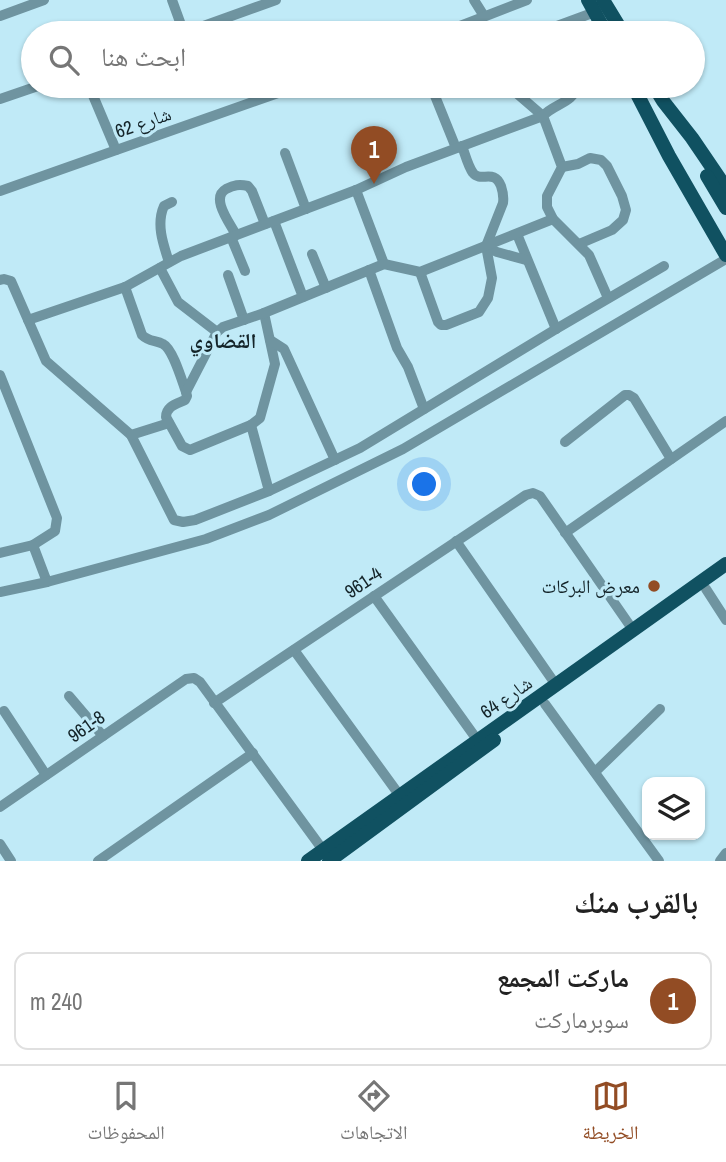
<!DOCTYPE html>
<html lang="ar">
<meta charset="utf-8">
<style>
:root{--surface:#fff;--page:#f2f2f2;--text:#222;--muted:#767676;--line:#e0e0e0;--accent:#924c24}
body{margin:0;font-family:"Archivo Narrow","Noto Naskh Arabic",sans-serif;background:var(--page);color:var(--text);direction:rtl}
.controls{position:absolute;right:21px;bottom:21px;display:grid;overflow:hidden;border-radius:14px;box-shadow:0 2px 5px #0004}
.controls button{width:63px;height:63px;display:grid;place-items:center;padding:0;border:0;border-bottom:2px solid var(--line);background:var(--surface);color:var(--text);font:35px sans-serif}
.you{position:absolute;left:425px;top:485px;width:24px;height:24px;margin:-18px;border:5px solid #fff;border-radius:50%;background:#1a73e8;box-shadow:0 0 0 10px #1a73e833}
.badge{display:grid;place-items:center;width:46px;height:46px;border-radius:50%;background:var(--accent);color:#fff;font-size:23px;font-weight:700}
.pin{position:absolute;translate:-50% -58px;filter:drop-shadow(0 2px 4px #0008)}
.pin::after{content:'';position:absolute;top:37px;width:24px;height:21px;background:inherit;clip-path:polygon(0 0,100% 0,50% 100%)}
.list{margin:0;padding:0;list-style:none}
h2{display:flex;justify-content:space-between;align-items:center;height:91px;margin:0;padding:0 28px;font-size:30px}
h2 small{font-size:23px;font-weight:400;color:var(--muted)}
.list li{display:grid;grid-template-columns:46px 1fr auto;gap:21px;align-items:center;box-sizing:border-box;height:98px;margin:0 14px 14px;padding:0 14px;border:2px solid var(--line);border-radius:14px}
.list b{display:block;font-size:26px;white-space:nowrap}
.list p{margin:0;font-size:23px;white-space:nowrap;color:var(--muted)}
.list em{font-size:23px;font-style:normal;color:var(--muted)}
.icon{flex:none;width:38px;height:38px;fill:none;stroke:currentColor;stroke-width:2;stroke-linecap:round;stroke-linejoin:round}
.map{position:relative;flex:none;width:726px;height:861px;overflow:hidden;direction:ltr}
.search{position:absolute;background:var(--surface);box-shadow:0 2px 5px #0004;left:21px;right:21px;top:21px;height:77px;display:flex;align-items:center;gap:18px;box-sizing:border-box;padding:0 24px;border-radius:38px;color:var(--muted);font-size:26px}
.sheet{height:203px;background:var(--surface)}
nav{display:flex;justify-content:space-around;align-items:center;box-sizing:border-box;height:98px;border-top:2px solid var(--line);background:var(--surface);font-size:19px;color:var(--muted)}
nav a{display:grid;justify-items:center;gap:4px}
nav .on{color:var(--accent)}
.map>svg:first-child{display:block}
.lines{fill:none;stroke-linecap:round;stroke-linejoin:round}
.minor{stroke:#6f94a0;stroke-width:10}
.major{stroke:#105161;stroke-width:14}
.poi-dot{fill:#924c24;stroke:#c0eaf7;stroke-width:2.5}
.labels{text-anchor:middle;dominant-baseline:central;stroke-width:6;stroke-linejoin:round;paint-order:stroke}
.street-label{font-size:19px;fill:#142429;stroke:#c0eaf7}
.poi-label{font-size:19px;fill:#142429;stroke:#c0eaf7;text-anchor:end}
.neighbourhood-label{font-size:21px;font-weight:bold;fill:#142429;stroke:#c0eaf7}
</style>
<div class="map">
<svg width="726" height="861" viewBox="0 0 726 861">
<rect width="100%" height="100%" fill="#c0eaf7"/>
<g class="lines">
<g class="minor">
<polyline points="172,0 184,33"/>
<polyline points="474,0 484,16"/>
<polyline points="0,16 44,0"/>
<polyline points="184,33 276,0"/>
<polyline points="442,33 527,0"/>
<polyline points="538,33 595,12"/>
<polyline points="89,86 116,150"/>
<polyline points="431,86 456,148"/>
<polyline points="512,86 514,91 543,116 562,167 547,196 547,207 553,219 589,255 608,298"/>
<polyline points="0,99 38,86"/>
<polyline points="285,153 306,209"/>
<polyline points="562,167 578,164 590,158 601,160 607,166 622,196 626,210 623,220 612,230 579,244"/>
<polyline points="356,190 384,264"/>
<polyline points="0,191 298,86"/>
<polyline points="274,221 303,297"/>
<polyline points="517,234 556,329"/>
<path d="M236 235C230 223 210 198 226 189 234 185 239 184 248 186L252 191 265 224"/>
<polyline points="231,237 245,271"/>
<polyline points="486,247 497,252 526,260"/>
<polyline points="312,254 326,288"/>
<path d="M169 262C163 244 156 224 164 206L172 202"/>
<polyline points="160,268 178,302 217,332"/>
<polyline points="369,270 397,348 408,367 424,409"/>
<path d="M420 272 438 322 441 325H446L479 312 488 298 492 278 486 246 503 203C504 196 503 192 501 186 494 168 481 183 473 173 468 166 465 154 462 146"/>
<polyline points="228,275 244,320"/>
<polyline points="0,280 4,279 11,281 46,361 131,435 174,520 183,522 195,520 269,491 360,448 556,329 664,266"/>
<path d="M125 287 142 335C149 342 156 340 163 344 173 349 182 381 186 392L187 396 185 400C177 404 166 406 166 417L182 446 190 450 251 425"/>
<polyline points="264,313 275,364 260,418 251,425 269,491"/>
<path d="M28 320 125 287 181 256 356 190 406 167 543 116C553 104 574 103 577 86"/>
<polyline points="270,340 284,349 335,460"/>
<polyline points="0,375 57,518 55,531 33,545 0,553"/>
<polyline points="186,392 217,332 223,327 264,313 384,264 420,272 553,219"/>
<polyline points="131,435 169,423"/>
<polyline points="565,442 625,395 629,395 634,398 671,459"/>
<polyline points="565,533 726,421"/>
<polyline points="456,541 556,685"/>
<polyline points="33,545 47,582"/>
<polyline points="706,589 726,620"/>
<polyline points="0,592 47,582 206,539 269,515 403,449 726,259"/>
<polyline points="374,596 478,741"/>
<polyline points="294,650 400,796"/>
<polyline points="69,696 103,736"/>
<polyline points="214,703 526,495 533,493 540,496 633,630"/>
<polyline points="545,704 659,861"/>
<polyline points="4,711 46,775"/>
<polyline points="595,772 660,709"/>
<polyline points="0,807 186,679 194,678 200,682 323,850"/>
<polyline points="0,844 11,861"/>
<polyline points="98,861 253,753"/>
<polyline points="720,861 726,853"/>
</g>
<g class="major">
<polyline points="588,0 606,33"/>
<polyline points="603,0 623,33"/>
<polyline points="633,86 669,156 726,255"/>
<polyline points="654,86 663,101 692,138 726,188"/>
<polyline points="707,176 726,208"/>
<polyline points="308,861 726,564"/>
<polyline points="329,861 494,740"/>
</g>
</g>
<circle class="poi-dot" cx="654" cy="586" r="7"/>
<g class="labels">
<g class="street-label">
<text transform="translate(143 122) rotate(-19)">شارع 62</text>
<text transform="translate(363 582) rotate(-34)">961-4</text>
<text transform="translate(506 697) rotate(-35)">شارع 64</text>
<text transform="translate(86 726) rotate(-35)">961-8</text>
</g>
<g class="poi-label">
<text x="640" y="586">معرض البركات</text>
</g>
<g class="neighbourhood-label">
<text x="223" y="340">القضاوي</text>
</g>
</g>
</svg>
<div class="controls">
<button><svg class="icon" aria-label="layers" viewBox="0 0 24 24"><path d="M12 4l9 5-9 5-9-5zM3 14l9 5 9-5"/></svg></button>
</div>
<div class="you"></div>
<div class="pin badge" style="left:374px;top:184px">1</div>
<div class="search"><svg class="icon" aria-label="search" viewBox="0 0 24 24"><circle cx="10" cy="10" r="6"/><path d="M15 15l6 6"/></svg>ابحث هنا</div>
</div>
<section class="sheet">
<h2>بالقرب منك<small></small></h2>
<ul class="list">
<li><span class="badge">1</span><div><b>ماركت المجمع</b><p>سوبرماركت</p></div><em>240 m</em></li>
</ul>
</section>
<nav>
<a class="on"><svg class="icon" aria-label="map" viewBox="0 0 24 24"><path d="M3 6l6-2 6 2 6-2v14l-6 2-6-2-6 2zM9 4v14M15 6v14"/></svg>الخريطة</a>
<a><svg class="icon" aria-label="directions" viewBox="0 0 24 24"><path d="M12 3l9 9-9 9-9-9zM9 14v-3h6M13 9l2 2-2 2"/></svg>الاتجاهات</a>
<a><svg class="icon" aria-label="saved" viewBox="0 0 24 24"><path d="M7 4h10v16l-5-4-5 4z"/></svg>المحفوظات</a>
</nav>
